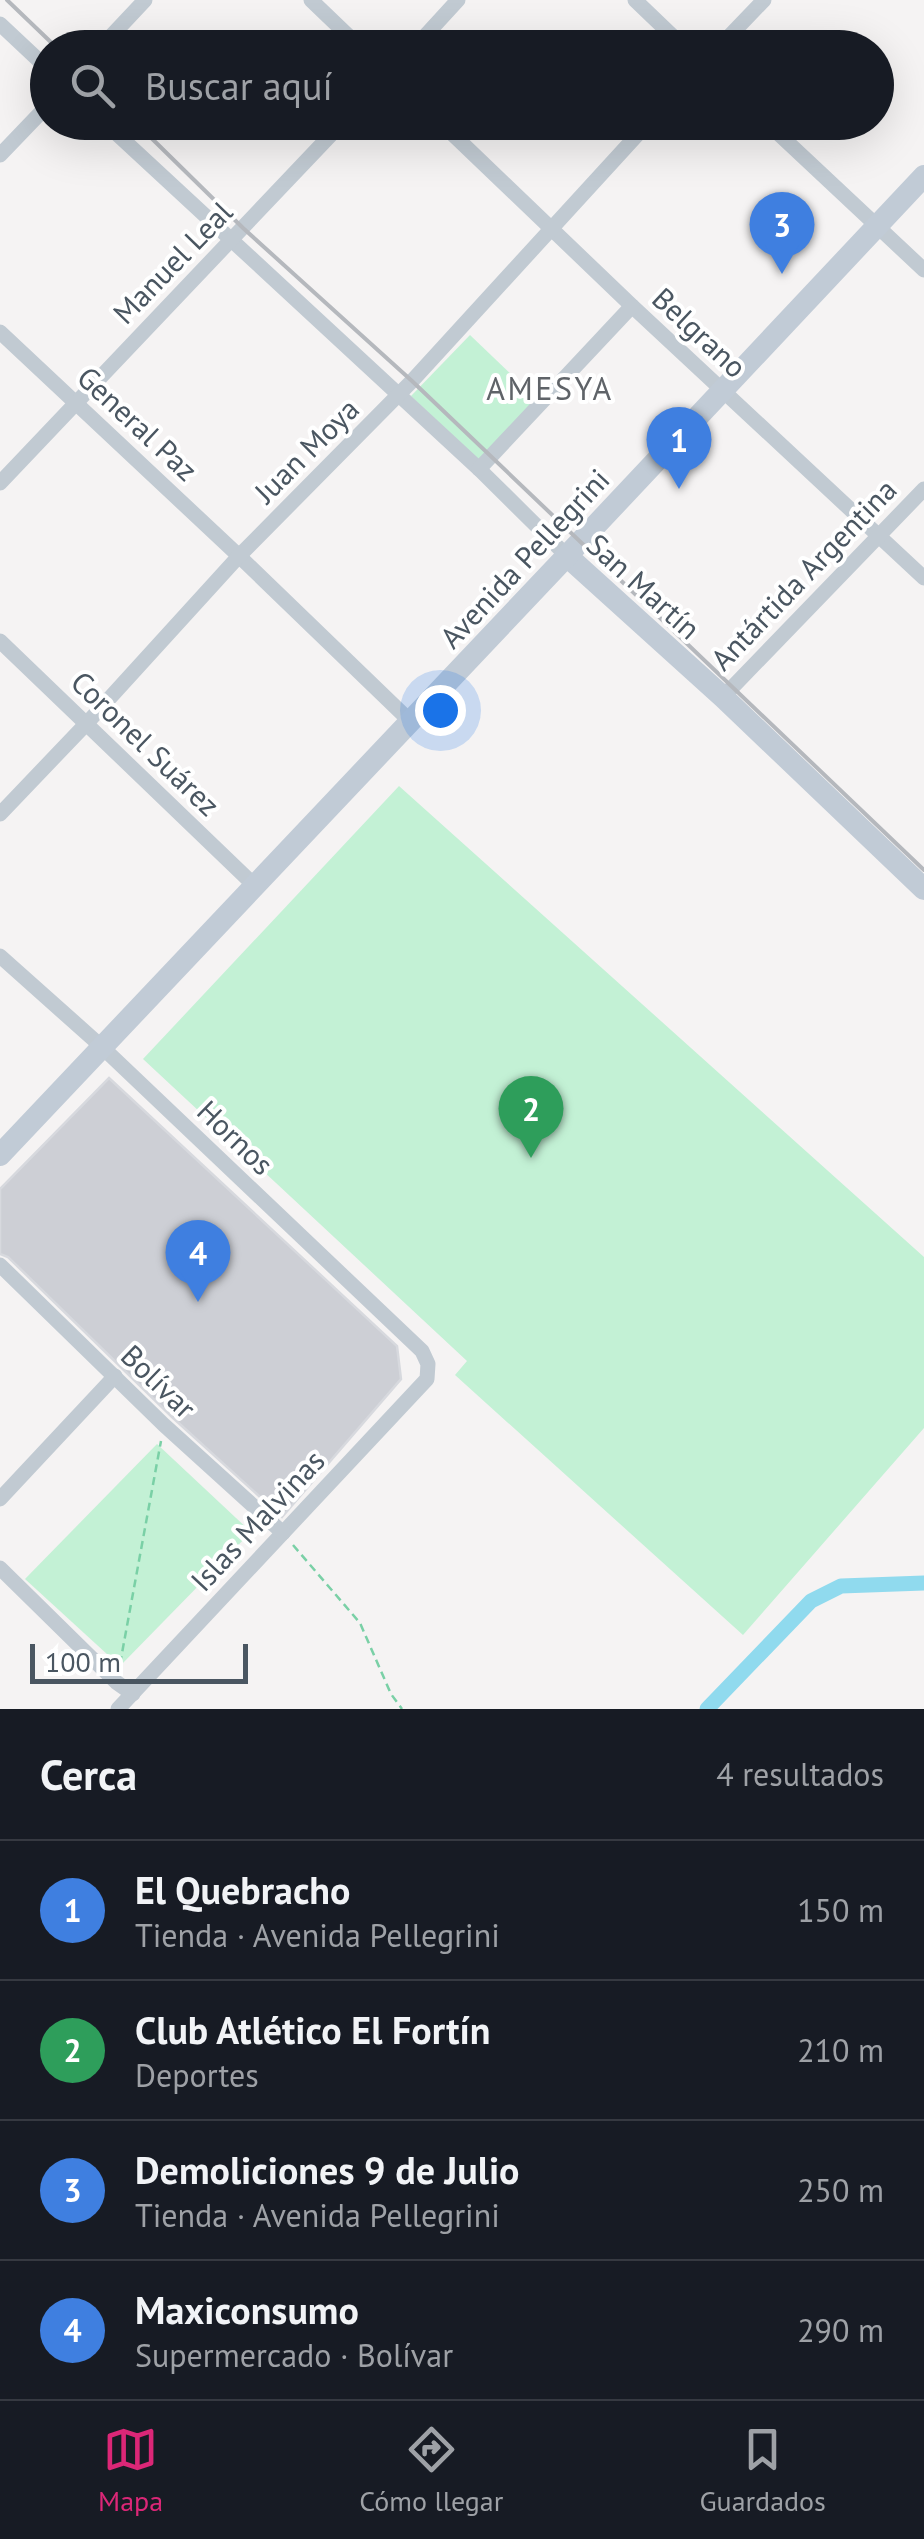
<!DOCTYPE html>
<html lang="es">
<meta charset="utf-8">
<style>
:root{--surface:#171b24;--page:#20242c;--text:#f1f3f6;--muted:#9ea1a6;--line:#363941;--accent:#db2777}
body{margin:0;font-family:"PT Sans",sans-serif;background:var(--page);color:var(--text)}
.scale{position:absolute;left:30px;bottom:25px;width:218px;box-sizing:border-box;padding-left:10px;border:5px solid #4a5661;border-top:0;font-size:28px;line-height:35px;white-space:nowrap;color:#4a5661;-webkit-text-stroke:8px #fff;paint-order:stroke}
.you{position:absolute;left:440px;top:710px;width:35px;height:35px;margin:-25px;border:8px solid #fff;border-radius:50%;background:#1a73e8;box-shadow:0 0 0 15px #1a73e833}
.badge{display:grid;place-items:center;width:65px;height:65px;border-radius:50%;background:var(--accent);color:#fff;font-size:32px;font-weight:700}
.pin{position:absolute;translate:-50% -82px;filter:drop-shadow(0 2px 5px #0008)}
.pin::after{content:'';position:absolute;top:52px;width:35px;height:30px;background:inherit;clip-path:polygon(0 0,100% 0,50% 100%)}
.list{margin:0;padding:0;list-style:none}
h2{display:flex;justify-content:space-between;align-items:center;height:130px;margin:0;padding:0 40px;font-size:42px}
h2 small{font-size:32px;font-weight:400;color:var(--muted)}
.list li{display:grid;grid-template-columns:65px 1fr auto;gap:30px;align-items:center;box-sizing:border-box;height:140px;padding:0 40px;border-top:2px solid var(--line)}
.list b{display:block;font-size:38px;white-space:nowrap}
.list p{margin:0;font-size:32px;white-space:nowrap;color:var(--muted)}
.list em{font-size:32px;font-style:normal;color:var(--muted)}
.icon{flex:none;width:55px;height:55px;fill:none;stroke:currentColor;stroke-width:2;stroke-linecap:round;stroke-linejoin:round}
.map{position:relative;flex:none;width:924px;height:1709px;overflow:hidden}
.search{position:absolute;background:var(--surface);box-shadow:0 10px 40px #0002;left:30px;right:30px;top:30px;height:110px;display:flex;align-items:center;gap:25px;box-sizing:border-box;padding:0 35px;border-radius:55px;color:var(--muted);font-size:38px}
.sheet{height:690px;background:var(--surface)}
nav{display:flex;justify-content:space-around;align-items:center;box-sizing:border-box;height:140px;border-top:2px solid var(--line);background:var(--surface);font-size:28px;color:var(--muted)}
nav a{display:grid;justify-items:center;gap:5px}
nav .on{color:var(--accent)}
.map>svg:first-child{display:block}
.green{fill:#c3f1d5}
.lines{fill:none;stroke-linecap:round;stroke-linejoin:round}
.canal{stroke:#90daee;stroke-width:15}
.building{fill:#cdcfd5;stroke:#d7d9de;stroke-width:2.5}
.path{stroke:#7ad0a6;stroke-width:2.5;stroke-dasharray:8 5;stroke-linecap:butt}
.street{stroke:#c1cad2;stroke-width:15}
.secondary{stroke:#c1cbd6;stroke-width:22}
.rail{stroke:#b5b8bd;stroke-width:4}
.labels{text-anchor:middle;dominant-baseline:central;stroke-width:8;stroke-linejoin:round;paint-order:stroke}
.street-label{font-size:30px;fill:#4a5661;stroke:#fff}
.neighbourhood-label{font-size:32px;letter-spacing:2.5px;fill:#5f6368;stroke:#fff}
</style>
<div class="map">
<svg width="924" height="1709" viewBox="0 0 924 1709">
<rect width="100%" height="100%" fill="#f5f3f3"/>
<g class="green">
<polygon points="470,335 538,400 478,461 411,396"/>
<polygon points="399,786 924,1257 924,1428 743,1635 455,1375 467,1361 143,1059"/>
<polygon points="157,1444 251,1532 120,1666 25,1579"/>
</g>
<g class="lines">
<polyline class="canal" points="707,1709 811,1601 841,1586 924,1583"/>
</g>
<polygon class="building" points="109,1078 397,1346 401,1379 282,1517 172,1417 8,1257 0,1254 0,1189"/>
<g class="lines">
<g class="path">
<polyline points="293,1545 360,1623 391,1694 402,1709"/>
<polyline points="120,1664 161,1441"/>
</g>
<g class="street">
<polyline points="311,0 361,48"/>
<polyline points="635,0 685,48"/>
<polyline points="0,24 48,69"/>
<polyline points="100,48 145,0"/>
<polyline points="414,48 458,0"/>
<polyline points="718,48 764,0"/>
<polyline points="104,122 479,469 567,556"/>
<polyline points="440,122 632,306 924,578"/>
<polyline points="766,122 924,270"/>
<polyline points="0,155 48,105"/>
<polyline points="0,332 239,556 411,722"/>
<polyline points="479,469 632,306"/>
<polyline points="0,483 343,122"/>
<polyline points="0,641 254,885"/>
<polyline points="723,697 924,489"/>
<polyline points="0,814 87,723 239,556 412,381 649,122"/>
<polyline points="0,956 102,1047 422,1351 428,1364 427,1379 118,1709"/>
<polyline points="0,1265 164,1425 283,1533"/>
<polyline points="0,1499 115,1376"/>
<polyline points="0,1568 116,1682 133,1694"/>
</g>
<g class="secondary">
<polyline points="567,556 723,697 924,889"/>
<polyline points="0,1155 580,542 924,176"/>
</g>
<g class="rail">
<polyline points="7,0 57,48"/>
<polyline points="135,122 243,228 412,381 924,870"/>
</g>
</g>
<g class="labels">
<g class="street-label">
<text transform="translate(172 262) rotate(-46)">Manuel Leal</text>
<text transform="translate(700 332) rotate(43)">Belgrano</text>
<text transform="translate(138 423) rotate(43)">General Paz</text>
<text transform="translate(306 450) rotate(-45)">Juan Moya</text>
<text transform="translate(524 558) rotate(-47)">Avenida Pellegrini</text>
<text transform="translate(803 574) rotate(-46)">Antártida Argentina</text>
<text transform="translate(644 586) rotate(42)">San Martín</text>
<text transform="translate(146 743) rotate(44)">Coronel Suárez</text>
<text transform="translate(236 1137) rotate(44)">Hornos</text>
<text transform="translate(159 1381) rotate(44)">Bolívar</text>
<text transform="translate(257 1520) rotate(-47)">Islas Malvinas</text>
</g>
<g class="neighbourhood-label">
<text x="550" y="388">AMESYA</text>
</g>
</g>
</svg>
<div class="scale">100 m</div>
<div class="you"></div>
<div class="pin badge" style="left:679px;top:489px;background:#3f7fe0">1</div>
<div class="pin badge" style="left:531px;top:1158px;background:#2e9e5b">2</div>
<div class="pin badge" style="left:782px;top:274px;background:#3f7fe0">3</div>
<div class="pin badge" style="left:198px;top:1302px;background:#3f7fe0">4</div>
<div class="search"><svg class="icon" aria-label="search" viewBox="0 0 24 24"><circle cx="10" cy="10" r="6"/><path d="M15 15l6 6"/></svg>Buscar aquí</div>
</div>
<section class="sheet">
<h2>Cerca<small>4 resultados</small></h2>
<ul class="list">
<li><span class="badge" style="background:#3f7fe0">1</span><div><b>El Quebracho</b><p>Tienda · Avenida Pellegrini</p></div><em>150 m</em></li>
<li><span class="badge" style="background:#2e9e5b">2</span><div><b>Club Atlético El Fortín</b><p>Deportes</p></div><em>210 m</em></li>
<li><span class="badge" style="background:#3f7fe0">3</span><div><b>Demoliciones 9 de Julio</b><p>Tienda · Avenida Pellegrini</p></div><em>250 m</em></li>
<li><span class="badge" style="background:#3f7fe0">4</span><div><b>Maxiconsumo</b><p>Supermercado · Bolívar</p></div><em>290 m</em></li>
</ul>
</section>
<nav>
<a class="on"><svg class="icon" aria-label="map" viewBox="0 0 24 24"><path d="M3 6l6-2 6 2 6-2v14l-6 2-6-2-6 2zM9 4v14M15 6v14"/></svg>Mapa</a>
<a><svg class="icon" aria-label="directions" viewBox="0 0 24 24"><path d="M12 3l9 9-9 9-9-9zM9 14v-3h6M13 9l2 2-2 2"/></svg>Cómo llegar</a>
<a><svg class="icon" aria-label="saved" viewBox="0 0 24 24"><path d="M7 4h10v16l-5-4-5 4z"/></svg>Guardados</a>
</nav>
